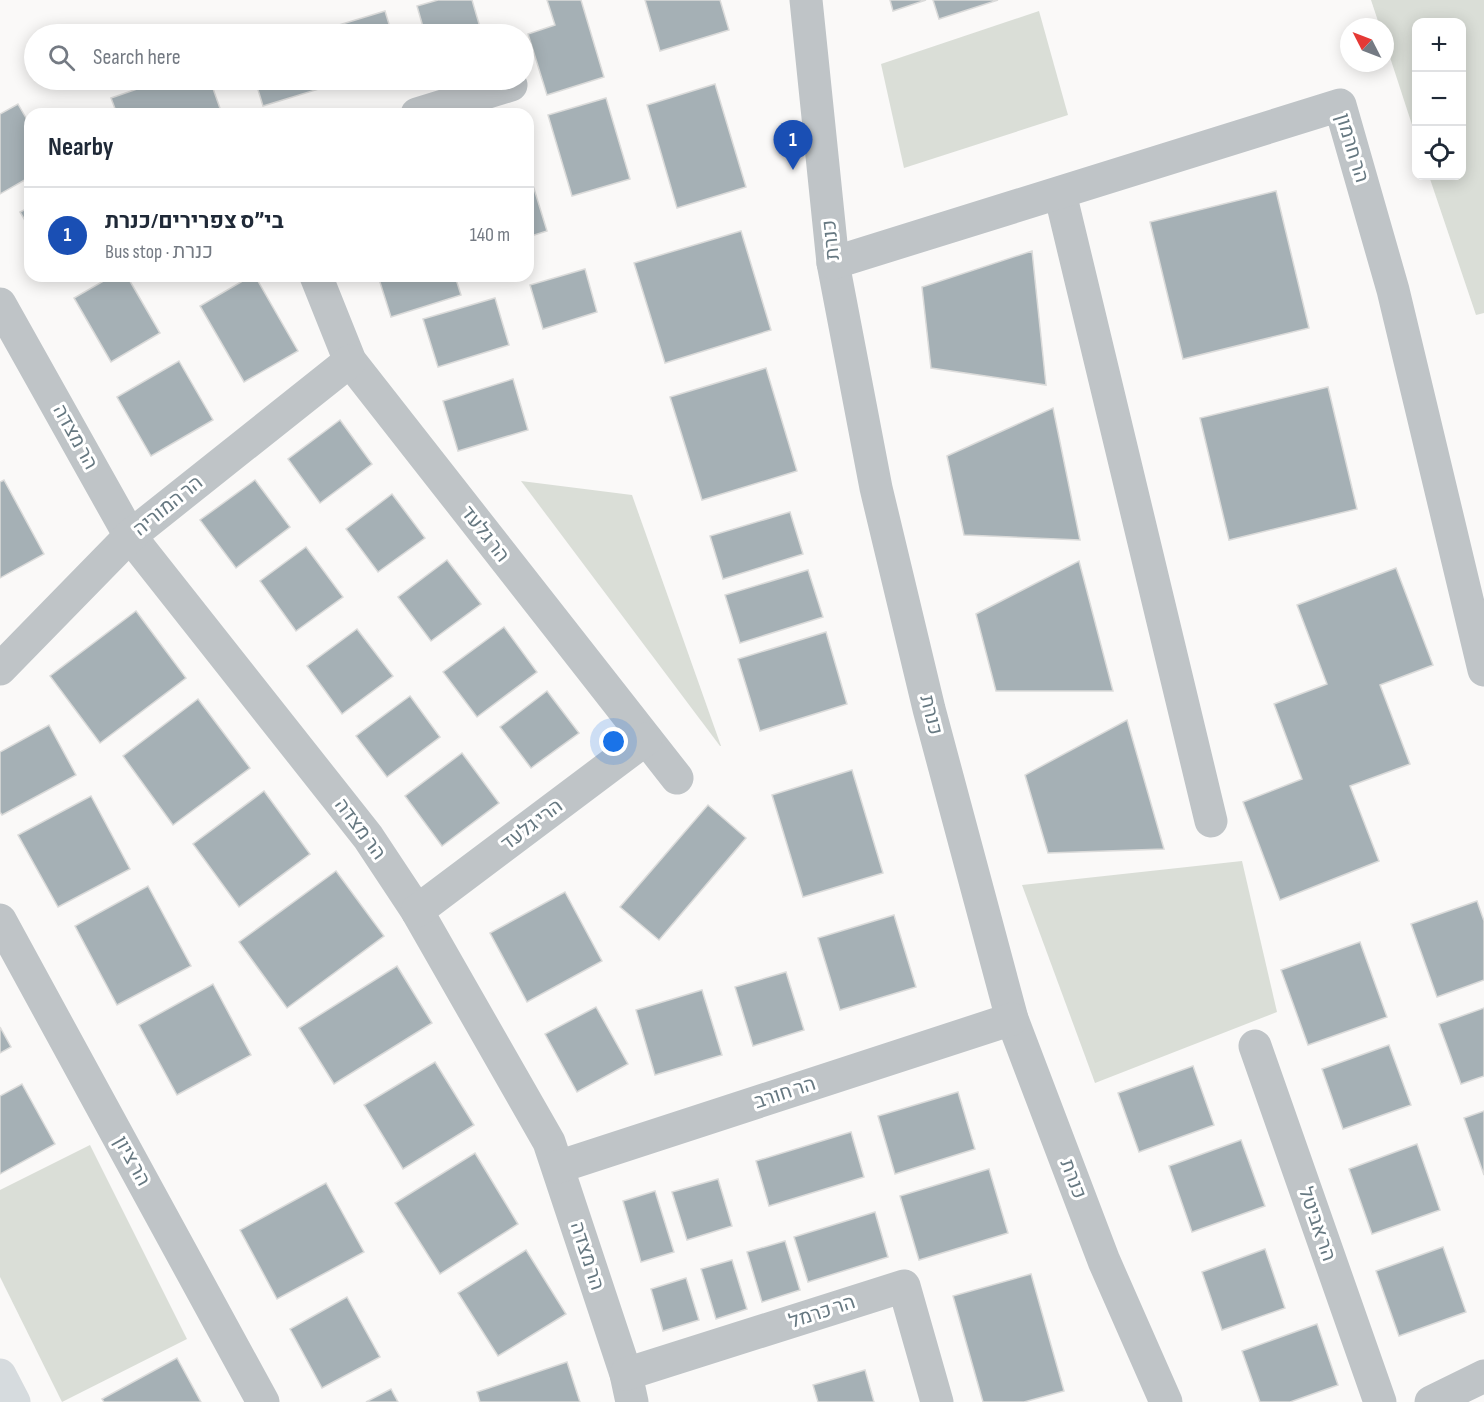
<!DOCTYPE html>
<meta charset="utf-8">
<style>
:root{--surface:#fff;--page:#f2f2f3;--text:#1f2937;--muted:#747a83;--line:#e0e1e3;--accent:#2563eb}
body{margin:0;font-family:"Sofia Sans Condensed",Heebo,sans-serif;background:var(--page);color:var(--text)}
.controls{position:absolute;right:18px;top:18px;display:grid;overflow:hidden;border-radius:12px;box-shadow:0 3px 15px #0003}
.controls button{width:54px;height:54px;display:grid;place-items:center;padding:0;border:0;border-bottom:2px solid var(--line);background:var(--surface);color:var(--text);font:30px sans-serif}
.compass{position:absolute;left:1340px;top:18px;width:54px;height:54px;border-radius:50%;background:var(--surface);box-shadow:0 3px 15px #0003;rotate:312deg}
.you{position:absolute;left:614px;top:742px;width:21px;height:21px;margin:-15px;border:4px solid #fff;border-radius:50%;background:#1a73e8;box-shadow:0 0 0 9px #1a73e833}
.badge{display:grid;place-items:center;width:39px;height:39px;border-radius:50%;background:var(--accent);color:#fff;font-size:20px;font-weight:700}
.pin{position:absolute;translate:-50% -50px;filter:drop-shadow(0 2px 3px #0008)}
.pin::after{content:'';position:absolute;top:32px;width:21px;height:18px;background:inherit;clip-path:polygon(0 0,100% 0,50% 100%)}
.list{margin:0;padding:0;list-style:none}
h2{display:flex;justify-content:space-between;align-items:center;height:78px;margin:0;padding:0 24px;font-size:26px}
h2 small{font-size:20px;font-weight:400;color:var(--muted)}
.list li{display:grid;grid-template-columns:39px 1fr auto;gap:18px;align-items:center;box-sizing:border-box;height:96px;padding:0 24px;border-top:2px solid var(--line)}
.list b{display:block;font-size:22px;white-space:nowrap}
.list p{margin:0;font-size:20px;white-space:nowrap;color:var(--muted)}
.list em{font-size:20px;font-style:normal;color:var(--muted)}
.icon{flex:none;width:33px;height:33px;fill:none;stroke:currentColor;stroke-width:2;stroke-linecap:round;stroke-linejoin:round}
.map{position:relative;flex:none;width:1484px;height:1402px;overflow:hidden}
.search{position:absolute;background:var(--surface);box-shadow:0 3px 15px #0003;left:24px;top:24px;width:510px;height:66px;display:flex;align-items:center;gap:15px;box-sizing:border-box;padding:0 21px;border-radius:33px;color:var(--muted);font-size:22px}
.panel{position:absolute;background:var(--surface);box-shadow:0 3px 15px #0003;left:24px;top:108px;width:510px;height:174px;border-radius:18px}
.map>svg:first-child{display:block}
.green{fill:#daded7}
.building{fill:#a5b0b5;stroke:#dbdbda;stroke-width:1.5}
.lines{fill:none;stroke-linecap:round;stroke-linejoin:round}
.minor{stroke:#bfc4c7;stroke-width:33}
.major{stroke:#d6dbde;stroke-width:33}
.labels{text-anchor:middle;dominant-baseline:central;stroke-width:6;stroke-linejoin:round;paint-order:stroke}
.street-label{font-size:20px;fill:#667881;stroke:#fff}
</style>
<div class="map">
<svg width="1484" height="1402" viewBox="0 0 1484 1402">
<rect width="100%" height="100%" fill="#faf9f8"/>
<g class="green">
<polygon points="1371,0 1484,0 1484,313 1476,315 1429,176 1462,176 1462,22 1416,22 1416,137 1385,42 1385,27 1380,27"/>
<polygon points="1039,11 1068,115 904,168 881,64"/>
<polygon points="521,481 632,495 721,746 720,746"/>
<polygon points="1242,861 1277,1012 1095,1083 1022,885"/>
<polygon points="90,1145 187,1339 62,1402 0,1277 0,1190"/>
</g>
<g class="building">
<polygon points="438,0 472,0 482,34 425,34 417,6"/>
<polygon points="547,0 581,0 604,77 547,95 528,34 555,25"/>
<polygon points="645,0 720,0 729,30 660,51"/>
<polygon points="890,0 926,0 893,11"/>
<polygon points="933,0 998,0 939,19"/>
<polygon points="385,11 392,34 331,34 329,28"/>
<polygon points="163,80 210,80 222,114 117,114 111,98"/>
<polygon points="255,80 320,80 322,88 263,106"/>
<polygon points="715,84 746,187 677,208 647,105"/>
<polygon points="606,98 630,179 572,196 548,115"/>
<polygon points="18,104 30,125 30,177 0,194 0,114"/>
<polygon points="528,169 547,231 528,237"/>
<polygon points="1276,191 1309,328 1183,359 1150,222"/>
<polygon points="30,207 30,229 20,212"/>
<polygon points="741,231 771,330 665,363 634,263"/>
<polygon points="1032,251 1046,385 931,368 922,287"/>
<polygon points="585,269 597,312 543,329 530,285"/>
<polygon points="112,276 127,276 160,333 111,362 74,298"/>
<polygon points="251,276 255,276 298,351 244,382 200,306"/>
<polygon points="378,276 455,276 461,295 391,317"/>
<polygon points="495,298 509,345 438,367 423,319"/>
<polygon points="179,361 213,420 151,456 117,397"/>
<polygon points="766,368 797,471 702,500 670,397"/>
<polygon points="513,379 528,430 458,451 443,401"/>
<polygon points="1328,387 1357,509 1229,540 1200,418"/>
<polygon points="1053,408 1080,540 964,535 947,456"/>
<polygon points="340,420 372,464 320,503 288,459"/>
<polygon points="4,480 44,554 0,578 0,482"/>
<polygon points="255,480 290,527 236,568 200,520"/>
<polygon points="392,494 425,538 378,572 346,529"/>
<polygon points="790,512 803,554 723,579 710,536"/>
<polygon points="306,547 343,597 296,631 260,581"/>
<polygon points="447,560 481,604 431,641 398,597"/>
<polygon points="1079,561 1113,691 996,691 976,614"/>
<polygon points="1396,568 1433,665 1380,685 1410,764 1350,786 1379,861 1280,900 1243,802 1302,779 1274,704 1327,684 1297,605"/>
<polygon points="808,570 823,617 740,643 725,595"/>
<polygon points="136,611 186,678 100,743 50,676"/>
<polygon points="504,627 537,672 477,717 443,672"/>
<polygon points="357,629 393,676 342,714 307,666"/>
<polygon points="826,632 847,704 760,731 738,659"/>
<polygon points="547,691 579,733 531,768 500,727"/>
<polygon points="410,696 440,737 387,777 356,736"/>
<polygon points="198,699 250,768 173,825 123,756"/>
<polygon points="1127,720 1164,849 1048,853 1025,775"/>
<polygon points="49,725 76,775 2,815 0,812 0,752"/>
<polygon points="462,753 499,803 442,846 405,796"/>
<polygon points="852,770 883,873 803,897 772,795"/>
<polygon points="264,791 310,854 239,907 193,844"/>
<polygon points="91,796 130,869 58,907 18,835"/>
<polygon points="708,805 746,838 659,940 620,907"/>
<polygon points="336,871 384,936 287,1008 239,942"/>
<polygon points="148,886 191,966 117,1005 75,926"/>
<polygon points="565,892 602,961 527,1002 490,933"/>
<polygon points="1477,901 1484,921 1484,980 1437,997 1411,924"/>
<polygon points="894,915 916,987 840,1010 818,938"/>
<polygon points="1360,942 1387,1017 1308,1045 1281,970"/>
<polygon points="397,966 432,1023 334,1084 299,1028"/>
<polygon points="786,972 804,1030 753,1046 735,987"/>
<polygon points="213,984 251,1055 177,1095 139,1025"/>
<polygon points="702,990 722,1055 655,1075 636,1010"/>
<polygon points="596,1007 628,1064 577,1092 545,1034"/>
<polygon points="1484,1008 1484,1076 1461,1084 1439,1024"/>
<polygon points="0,1027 11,1047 0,1053"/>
<polygon points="1389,1045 1411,1105 1343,1129 1322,1069"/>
<polygon points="435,1062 474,1125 403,1169 364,1105"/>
<polygon points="1193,1066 1214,1125 1139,1152 1118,1093"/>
<polygon points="22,1084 55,1144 0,1174 0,1096"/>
<polygon points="958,1092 975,1149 895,1174 878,1116"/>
<polygon points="1484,1111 1484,1175 1464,1118"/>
<polygon points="851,1132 864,1177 769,1206 756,1161"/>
<polygon points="1241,1140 1265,1206 1192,1232 1169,1166"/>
<polygon points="1417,1144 1440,1210 1372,1234 1349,1169"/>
<polygon points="475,1153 518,1224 440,1274 395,1203"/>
<polygon points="989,1169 1008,1233 919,1260 900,1196"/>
<polygon points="718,1179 732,1226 687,1240 672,1192"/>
<polygon points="326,1183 364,1252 277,1299 240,1230"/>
<polygon points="655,1191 674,1252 641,1262 623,1201"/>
<polygon points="875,1212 888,1257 808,1282 794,1237"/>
<polygon points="785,1241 800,1290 762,1302 747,1252"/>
<polygon points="1443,1247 1466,1312 1399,1336 1376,1271"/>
<polygon points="1265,1249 1285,1308 1222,1330 1202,1272"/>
<polygon points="526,1250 566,1314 498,1356 458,1293"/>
<polygon points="732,1260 747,1309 716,1319 701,1269"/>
<polygon points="1031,1274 1064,1391 1024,1402 983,1402 953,1296"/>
<polygon points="686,1278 699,1320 663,1331 651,1289"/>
<polygon points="347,1297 380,1357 322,1388 290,1329"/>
<polygon points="1317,1324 1338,1385 1290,1402 1260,1402 1242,1351"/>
<polygon points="177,1358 201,1402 104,1402 102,1399"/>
<polygon points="567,1362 580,1402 480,1402 477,1392"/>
<polygon points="865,1370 874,1402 818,1402 813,1385"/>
<polygon points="391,1389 398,1402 366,1402"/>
</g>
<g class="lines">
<g class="minor">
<polyline points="806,0 833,263 876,488 929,709 1012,1019 1104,1261 1166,1402"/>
<polyline points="417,114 511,85"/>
<polyline points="1060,193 1211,821"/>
<polyline points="833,263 1340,105 1393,290 1484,670"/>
<polyline points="316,276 350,361 677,778"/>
<polyline points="0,304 130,536 368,837 417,911 549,1142 626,1374 632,1402"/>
<polyline points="0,669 130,536 350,361"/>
<polyline points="417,911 646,739"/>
<polyline points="0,920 263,1402"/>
<polyline points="1255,1046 1380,1402"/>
<polyline points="558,1167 1012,1019"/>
<polyline points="626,1374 904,1286 937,1402"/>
<polyline points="1431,1402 1484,1376"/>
</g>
<polyline class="major" points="0,1375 14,1402"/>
</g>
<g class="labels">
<g class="street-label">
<text transform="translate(1352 148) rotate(73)">הר חרמון</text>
<text transform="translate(831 240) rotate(-96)">כנרת</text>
<text transform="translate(75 437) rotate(61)">הר מצדה</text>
<text transform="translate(168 506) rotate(-39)">הר המוריה</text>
<text transform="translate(485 534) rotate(52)">הר גלעד</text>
<text transform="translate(931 715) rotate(76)">כנרת</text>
<text transform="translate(532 825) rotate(-37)">הרי גלעד</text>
<text transform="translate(360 829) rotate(53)">הר מצדה</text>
<text transform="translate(785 1093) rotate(-18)">הר חורב</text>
<text transform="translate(132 1161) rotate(61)">הר ציון</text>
<text transform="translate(1073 1179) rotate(69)">כנרת</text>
<text transform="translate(1317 1224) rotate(71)">הר אביטל</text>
<text transform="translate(587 1256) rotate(72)">הר מצדה</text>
<text transform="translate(822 1312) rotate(-18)">הר כרמל</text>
</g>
</g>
</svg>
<div class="controls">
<button>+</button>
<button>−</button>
<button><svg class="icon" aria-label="locate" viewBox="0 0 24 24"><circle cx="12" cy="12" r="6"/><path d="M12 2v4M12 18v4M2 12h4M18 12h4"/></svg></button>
</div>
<svg class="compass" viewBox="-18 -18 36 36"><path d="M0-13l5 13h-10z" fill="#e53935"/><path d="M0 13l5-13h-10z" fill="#747a83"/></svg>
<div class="you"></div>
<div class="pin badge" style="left:793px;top:170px;background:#1a4fb4">1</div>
<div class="search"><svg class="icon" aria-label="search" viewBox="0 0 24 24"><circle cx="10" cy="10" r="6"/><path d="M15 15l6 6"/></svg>Search here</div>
<section class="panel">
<h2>Nearby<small></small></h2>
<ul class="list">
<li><span class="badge" style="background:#1a4fb4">1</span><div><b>בי״ס צפרירים/כנרת</b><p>Bus stop · כנרת</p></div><em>140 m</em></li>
</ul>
</section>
</div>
